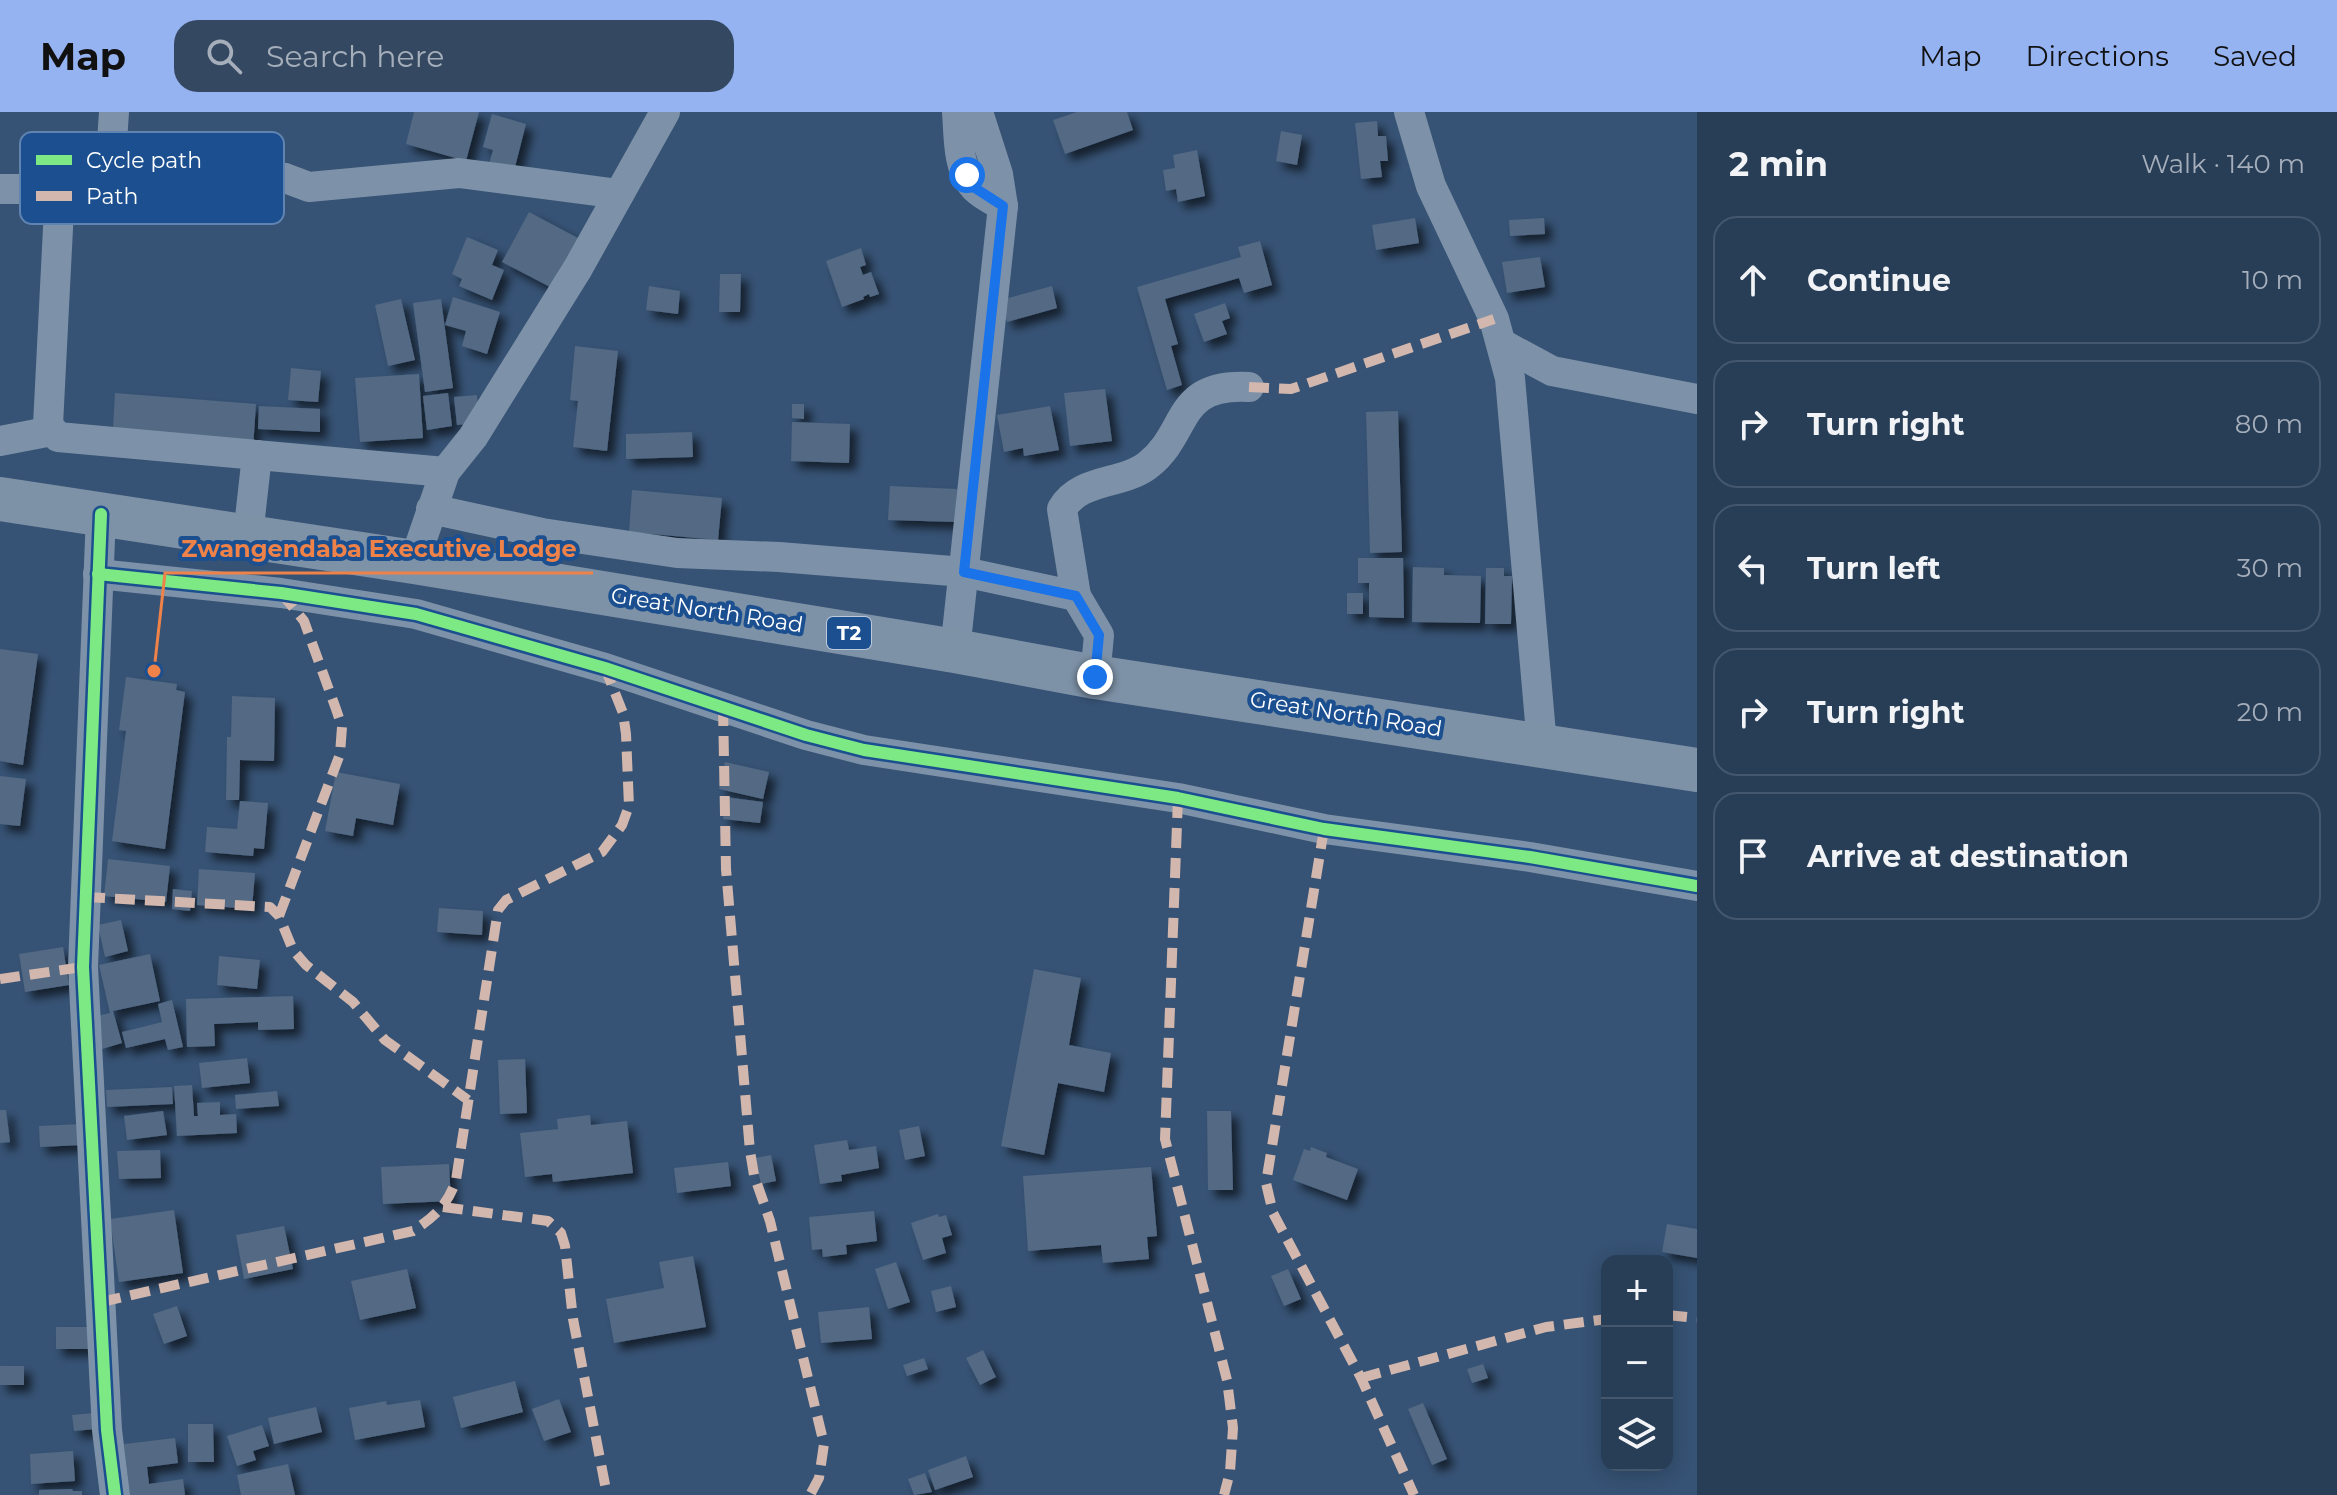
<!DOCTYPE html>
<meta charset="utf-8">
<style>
:root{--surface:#283e57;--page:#344961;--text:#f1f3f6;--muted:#a5aeba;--line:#44576d;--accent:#95b2f1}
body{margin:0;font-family:Montserrat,sans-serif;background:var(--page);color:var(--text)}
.controls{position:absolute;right:24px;bottom:24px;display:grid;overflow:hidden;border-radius:16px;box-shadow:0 4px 20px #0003}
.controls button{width:72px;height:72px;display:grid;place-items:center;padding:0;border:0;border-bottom:2px solid var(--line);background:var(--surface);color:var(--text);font:40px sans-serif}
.stop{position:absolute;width:24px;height:24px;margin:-18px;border:6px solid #1a73e8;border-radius:50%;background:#fff}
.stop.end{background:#1a73e8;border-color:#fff;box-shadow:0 2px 8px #0008}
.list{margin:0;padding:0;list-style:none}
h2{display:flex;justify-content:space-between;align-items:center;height:104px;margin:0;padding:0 32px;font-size:34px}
h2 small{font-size:26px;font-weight:400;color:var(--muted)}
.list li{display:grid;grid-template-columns:52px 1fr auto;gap:24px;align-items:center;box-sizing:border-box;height:128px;margin:0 16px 16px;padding:0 16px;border:2px solid var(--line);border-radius:24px}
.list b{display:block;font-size:30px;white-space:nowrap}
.list em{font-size:26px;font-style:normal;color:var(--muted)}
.icon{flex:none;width:44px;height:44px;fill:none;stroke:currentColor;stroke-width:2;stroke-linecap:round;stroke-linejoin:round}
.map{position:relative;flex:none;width:1697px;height:1383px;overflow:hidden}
header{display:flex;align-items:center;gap:48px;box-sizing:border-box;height:112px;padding:0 40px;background:var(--accent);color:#111}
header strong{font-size:38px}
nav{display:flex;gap:44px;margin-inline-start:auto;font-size:28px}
.search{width:560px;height:72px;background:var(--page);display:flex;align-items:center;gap:20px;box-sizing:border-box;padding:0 28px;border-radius:24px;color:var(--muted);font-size:30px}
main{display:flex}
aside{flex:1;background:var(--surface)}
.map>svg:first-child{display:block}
.building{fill:#526984;filter:url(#shadow)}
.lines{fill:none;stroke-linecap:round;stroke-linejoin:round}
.minor{stroke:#7d92a8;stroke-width:30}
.highway{stroke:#7e92a7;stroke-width:44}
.quiet{stroke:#d1b7ad;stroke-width:10;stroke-dasharray:20 10;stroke-linecap:butt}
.cycleway-casing{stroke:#1b4f8f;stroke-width:17}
.cycleway{stroke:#7ce984;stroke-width:12}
.route{stroke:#1a73e8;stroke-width:10}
.labels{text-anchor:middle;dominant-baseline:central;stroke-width:8;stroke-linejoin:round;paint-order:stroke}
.shield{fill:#1b4f8f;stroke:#bbcadd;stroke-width:2}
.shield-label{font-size:20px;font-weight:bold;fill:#fff}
.street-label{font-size:22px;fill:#fff;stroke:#1b4f8f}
.key{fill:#1b4f8f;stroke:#5f84b1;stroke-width:2}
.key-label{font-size:22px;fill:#fff}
.leader{fill:none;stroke:#ee8249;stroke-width:3}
.callout-dot{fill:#ee8249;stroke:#1b4f8f;stroke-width:3}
.callout-label{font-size:24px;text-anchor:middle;font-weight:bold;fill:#ee8249;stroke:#1b4f8f;stroke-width:8;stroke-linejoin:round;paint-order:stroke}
</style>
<header>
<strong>Map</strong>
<div class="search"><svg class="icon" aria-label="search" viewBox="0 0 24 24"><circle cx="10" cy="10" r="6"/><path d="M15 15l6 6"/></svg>Search here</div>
<nav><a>Map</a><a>Directions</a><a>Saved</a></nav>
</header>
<main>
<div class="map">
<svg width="1697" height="1383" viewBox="0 0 1697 1383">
<defs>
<filter id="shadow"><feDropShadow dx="7" dy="7" stdDeviation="4" flood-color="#0009"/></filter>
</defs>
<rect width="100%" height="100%" fill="#365274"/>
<g class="building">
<polygon points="414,0 479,0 466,49 406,32"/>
<polygon points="1077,0 1127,0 1133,18 1065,42 1053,8"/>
<polygon points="492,2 526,12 514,59 489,52 493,38 483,35"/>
<polygon points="1377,9 1378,24 1386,24 1388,49 1380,49 1382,65 1361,67 1355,11"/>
<polygon points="1281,19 1302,23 1297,53 1276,49"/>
<polygon points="1197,38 1205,84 1178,90 1176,77 1166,79 1163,58 1175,56 1173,43"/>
<polygon points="529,100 578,126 552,176 502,150"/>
<polygon points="1415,106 1419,131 1376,138 1372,113"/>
<polygon points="1544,106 1545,122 1510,124 1509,108"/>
<polygon points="467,125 498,138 492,153 504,158 492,188 459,174 462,167 452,162"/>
<polygon points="1260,129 1272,173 1244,181 1239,166 1165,187 1178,232 1171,234 1182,273 1167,278 1137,175 1241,145 1238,135"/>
<polygon points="861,136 866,153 860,155 863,163 871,160 879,182 870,185 869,182 863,185 864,187 842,195 826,149"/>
<polygon points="1540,145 1545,175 1507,181 1502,150"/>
<polygon points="720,162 741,162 740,200 719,200"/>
<polygon points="649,174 680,179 678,202 646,198"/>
<polygon points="1052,174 1057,196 1007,210 1001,188"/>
<polygon points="453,185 500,200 487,242 462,234 466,219 445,213"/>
<polygon points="401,187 415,248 388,254 375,193"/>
<polygon points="441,187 453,276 425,280 413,191"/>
<polygon points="1225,191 1230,206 1222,209 1227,222 1204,230 1194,202"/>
<polygon points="575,234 618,239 607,339 573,335 578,289 570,288"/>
<polygon points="291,256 321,259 318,290 288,288"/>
<polygon points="419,262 423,326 360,330 355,266"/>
<polygon points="1105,277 1112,329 1070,334 1064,281"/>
<polygon points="115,281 256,292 253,337 112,333"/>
<polygon points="448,281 452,314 427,318 423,284"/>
<polygon points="477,283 479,311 457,313 454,285"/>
<polygon points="792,292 804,292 804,307 792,306"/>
<polygon points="259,294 320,297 320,320 258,317"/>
<polygon points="1050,294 1059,338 1024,344 1023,336 1004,340 997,303"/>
<polygon points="1398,299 1402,440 1370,441 1366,300"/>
<polygon points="792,310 850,312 849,351 791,349"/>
<polygon points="692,320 693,345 626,347 626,322"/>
<polygon points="890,374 957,377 956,410 888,408"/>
<polygon points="632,378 722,386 718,428 629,420"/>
<polygon points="1358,446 1403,446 1404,506 1369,505 1369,471 1358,471"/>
<polygon points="1413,455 1444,456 1444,463 1481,464 1480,511 1412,510"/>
<polygon points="1486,456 1504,456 1504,464 1512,464 1511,512 1485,512"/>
<rect x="1347" y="481" width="16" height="21"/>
<polygon points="0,537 38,542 23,653 0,649"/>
<polygon points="126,565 177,572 176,578 185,580 165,737 112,729 126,619 119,618"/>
<polygon points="232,584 275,586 274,649 240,648 239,688 226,688 227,625 231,625"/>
<polygon points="725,650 769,660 763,687 719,677"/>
<polygon points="336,660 400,672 393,713 356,706 353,724 325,719"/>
<polygon points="0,664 26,667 20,714 0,712"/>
<polygon points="725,685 763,690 760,711 723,707"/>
<polygon points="240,689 268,691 264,737 254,736 253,744 205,740 207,715 237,717"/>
<polygon points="108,747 170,754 166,790 104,784"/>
<polygon points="199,757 255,761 252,797 197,793"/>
<polygon points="173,777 192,779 190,799 172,797"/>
<polygon points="439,796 483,799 482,823 437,820"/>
<polygon points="121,808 128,839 105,845 98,813"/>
<polygon points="63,835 69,873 25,880 19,842"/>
<polygon points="150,842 160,889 113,899 122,931 102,937 93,905 110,901 99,853"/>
<polygon points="219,844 260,848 257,877 217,873"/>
<polygon points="1034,857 1081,866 1069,933 1111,941 1104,980 1058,971 1044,1043 1001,1034"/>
<polygon points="293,884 294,917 258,918 258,910 214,912 215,934 187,935 186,887"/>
<polygon points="172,888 183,935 168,938 165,927 126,936 122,920 162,910 158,892"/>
<polygon points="247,946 250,971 202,976 199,951"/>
<polygon points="525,947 527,1001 500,1002 498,948"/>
<polygon points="192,973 194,1004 198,1004 197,991 220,990 220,1003 236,1002 237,1021 177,1024 174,974"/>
<polygon points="172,975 173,992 107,995 106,978"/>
<polygon points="277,979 279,994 236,997 235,983"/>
<polygon points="0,998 6,998 10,1030 0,1031"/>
<polygon points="163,999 167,1023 127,1028 124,1004"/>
<polygon points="1207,999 1231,999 1233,1078 1208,1078"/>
<polygon points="590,1003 591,1013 627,1009 633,1061 553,1070 552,1062 525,1065 520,1021 558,1017 557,1007"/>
<polygon points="81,1012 82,1033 40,1035 39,1014"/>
<polygon points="919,1014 925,1044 905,1048 899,1018"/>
<polygon points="847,1028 849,1038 876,1034 879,1056 841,1063 842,1069 820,1072 814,1033"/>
<polygon points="1311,1035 1327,1041 1326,1045 1358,1057 1347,1088 1293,1068 1304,1037 1310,1039"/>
<polygon points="160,1038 161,1066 119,1067 117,1039"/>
<polygon points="771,1043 776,1069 761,1072 755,1046"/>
<polygon points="728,1050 731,1074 677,1081 674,1056"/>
<polygon points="449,1052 451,1089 383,1092 381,1055"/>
<polygon points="1151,1055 1157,1124 1147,1125 1149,1147 1103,1151 1101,1133 1028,1139 1023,1064"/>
<polygon points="174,1098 183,1161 119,1170 110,1107"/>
<polygon points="874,1099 877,1129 846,1133 847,1142 823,1145 822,1137 812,1138 809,1105"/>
<polygon points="938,1102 939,1105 946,1103 952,1123 942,1126 946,1141 923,1148 911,1111"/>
<polygon points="1667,1112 1697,1117 1697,1146 1662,1140"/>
<polygon points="284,1114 293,1157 244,1167 236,1123"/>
<polygon points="693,1144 706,1215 614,1231 606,1187 664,1176 659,1150"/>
<polygon points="896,1150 910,1190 888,1197 875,1157"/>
<polygon points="407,1157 416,1196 360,1208 351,1169"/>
<polygon points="1288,1157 1301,1187 1284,1194 1271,1164"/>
<polygon points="951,1174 956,1195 936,1200 931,1179"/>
<polygon points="177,1194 187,1224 164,1232 153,1202"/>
<polygon points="869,1195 872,1227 821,1231 818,1200"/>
<rect x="56" y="1215" width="37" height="22"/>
<polygon points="983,1238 996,1265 980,1273 966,1246"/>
<polygon points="924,1246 928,1257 907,1264 903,1253"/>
<polygon points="1483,1252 1488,1266 1472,1271 1467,1257"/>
<rect x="0" y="1254" width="24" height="19"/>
<polygon points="515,1269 523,1300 461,1316 453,1285"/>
<polygon points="559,1287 571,1320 544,1329 532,1297"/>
<polygon points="420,1288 425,1315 355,1328 349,1296 386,1289 387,1293"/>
<polygon points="1423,1291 1447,1347 1432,1353 1408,1297"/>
<polygon points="316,1295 322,1320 274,1332 268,1306"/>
<polygon points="94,1301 96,1317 74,1319 72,1303"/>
<polygon points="188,1312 213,1312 214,1350 188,1350"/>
<polygon points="262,1313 269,1334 253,1339 256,1348 237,1354 227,1324"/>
<polygon points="175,1326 178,1351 147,1355 149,1372 183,1367 185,1383 130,1383 124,1332"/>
<polygon points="73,1339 75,1369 31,1372 30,1342"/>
<polygon points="966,1344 973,1365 935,1378 928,1358"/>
<polygon points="288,1352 295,1383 241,1383 237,1363"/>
<polygon points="925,1361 932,1380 914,1383 908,1367"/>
<polygon points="72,1377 73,1379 82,1379 82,1383 39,1383 39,1378"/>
</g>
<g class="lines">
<g class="minor">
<path d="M957 0C959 25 957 57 975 76 983 84 994 89 1003 94"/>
<polyline points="1409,0 1431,74 1494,207 1510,266 1542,633"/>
<polyline points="109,74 114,0"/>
<polyline points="0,77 60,77 265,64 285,66 309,75 459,61 619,82"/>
<polyline points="60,77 48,313 58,325 445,360"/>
<polyline points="1502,232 1552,259 1697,287"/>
<polyline points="0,329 52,319"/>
<polyline points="431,397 542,421 677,441 779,445 964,460 1076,484"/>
<polyline points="101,402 83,855 107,1318 115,1383"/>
<polyline points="248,424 257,343"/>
<polyline points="414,450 445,360 473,325 578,156 665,0"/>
<polyline points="98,462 281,481 416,502 605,556 806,623 864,638 1178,686 1324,717 1530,745 1697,774"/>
<polyline points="955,539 1003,94 998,62 978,0"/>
<path d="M1095 565 1099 523 1076 484 1062 397C1079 366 1123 373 1148 353 1190 320 1174 271 1249 275"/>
</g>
<polyline class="highway" points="0,387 414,450 955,539 1095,565 1697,658"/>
<g class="quiet">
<polyline points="1249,275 1291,277 1494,207"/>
<polyline points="723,594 726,757 750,1039 754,1063 770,1109 824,1332 819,1366 810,1383"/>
<polyline points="1178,686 1165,1027 1227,1268 1233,1316 1230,1360 1224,1383"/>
<polyline points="1324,717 1266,1071 1273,1101 1361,1266 1414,1383"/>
<polyline points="85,785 270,795 279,804 293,838 306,853 353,890 385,928 468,988"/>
<polyline points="279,804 340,642 342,615 336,597 304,509 282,482"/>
<polyline points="0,867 83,855"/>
<polyline points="443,1095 548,1109 561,1121 565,1134 573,1207 607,1383"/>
<path d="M101 1190 413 1119C434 1105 448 1093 456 1068L498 798 506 788 602 740 622 713 629 694 626 622 623 601 605 556"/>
<polyline points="1667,1203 1697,1206"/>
<polyline points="1361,1266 1546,1215 1607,1207"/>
</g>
<g class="cycleway-casing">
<g id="cycleway">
<polyline points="101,402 83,855 107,1318 115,1383"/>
<polyline points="98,462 281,481 416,502 605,556 806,623 864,638 1178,686 1324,717 1530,745 1697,774"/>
</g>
</g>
<use href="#cycleway" class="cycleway"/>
</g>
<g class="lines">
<polyline class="route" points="967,63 975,76 1003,94 964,460 1076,484 1099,523 1095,565"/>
</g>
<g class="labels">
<rect class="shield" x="827" y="505" width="44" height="32" rx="6"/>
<g class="shield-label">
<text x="849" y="521">T2</text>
</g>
<g class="street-label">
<text transform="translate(707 498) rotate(9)">Great North Road</text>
<text transform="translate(1346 602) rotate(9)">Great North Road</text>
</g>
</g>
<rect x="20" y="20" width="264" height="92" rx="12" class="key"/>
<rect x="36" y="43" width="36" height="10" fill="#7ce984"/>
<rect x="36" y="79" width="36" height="10" fill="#d1b7ad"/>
<g class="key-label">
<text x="86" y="56">Cycle path</text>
<text x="86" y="92">Path</text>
</g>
<path class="leader" d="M154 559L165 461H593"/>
<circle class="callout-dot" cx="154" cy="559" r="8"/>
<g class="callout-label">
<text x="379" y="445">Zwangendaba Executive Lodge</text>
</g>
</svg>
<div class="controls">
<button>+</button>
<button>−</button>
<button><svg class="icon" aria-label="layers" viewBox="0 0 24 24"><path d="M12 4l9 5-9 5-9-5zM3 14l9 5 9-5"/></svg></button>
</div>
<div class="stop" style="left:967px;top:63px"></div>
<div class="stop end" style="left:1095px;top:565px"></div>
</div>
<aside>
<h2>2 min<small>Walk · 140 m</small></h2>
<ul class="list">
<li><svg class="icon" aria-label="ahead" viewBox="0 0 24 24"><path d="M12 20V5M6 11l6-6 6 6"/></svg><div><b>Continue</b></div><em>10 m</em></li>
<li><svg class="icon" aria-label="right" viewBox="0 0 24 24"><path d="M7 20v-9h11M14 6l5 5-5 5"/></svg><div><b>Turn right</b></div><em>80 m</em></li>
<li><svg class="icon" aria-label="left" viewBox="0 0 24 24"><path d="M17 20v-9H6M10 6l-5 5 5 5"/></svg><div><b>Turn left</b></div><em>30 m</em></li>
<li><svg class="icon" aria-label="right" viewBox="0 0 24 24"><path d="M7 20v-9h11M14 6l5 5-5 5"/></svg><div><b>Turn right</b></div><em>20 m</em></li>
<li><svg class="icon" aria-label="arrive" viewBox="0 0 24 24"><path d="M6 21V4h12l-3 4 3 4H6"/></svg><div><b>Arrive at destination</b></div></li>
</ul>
</aside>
</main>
